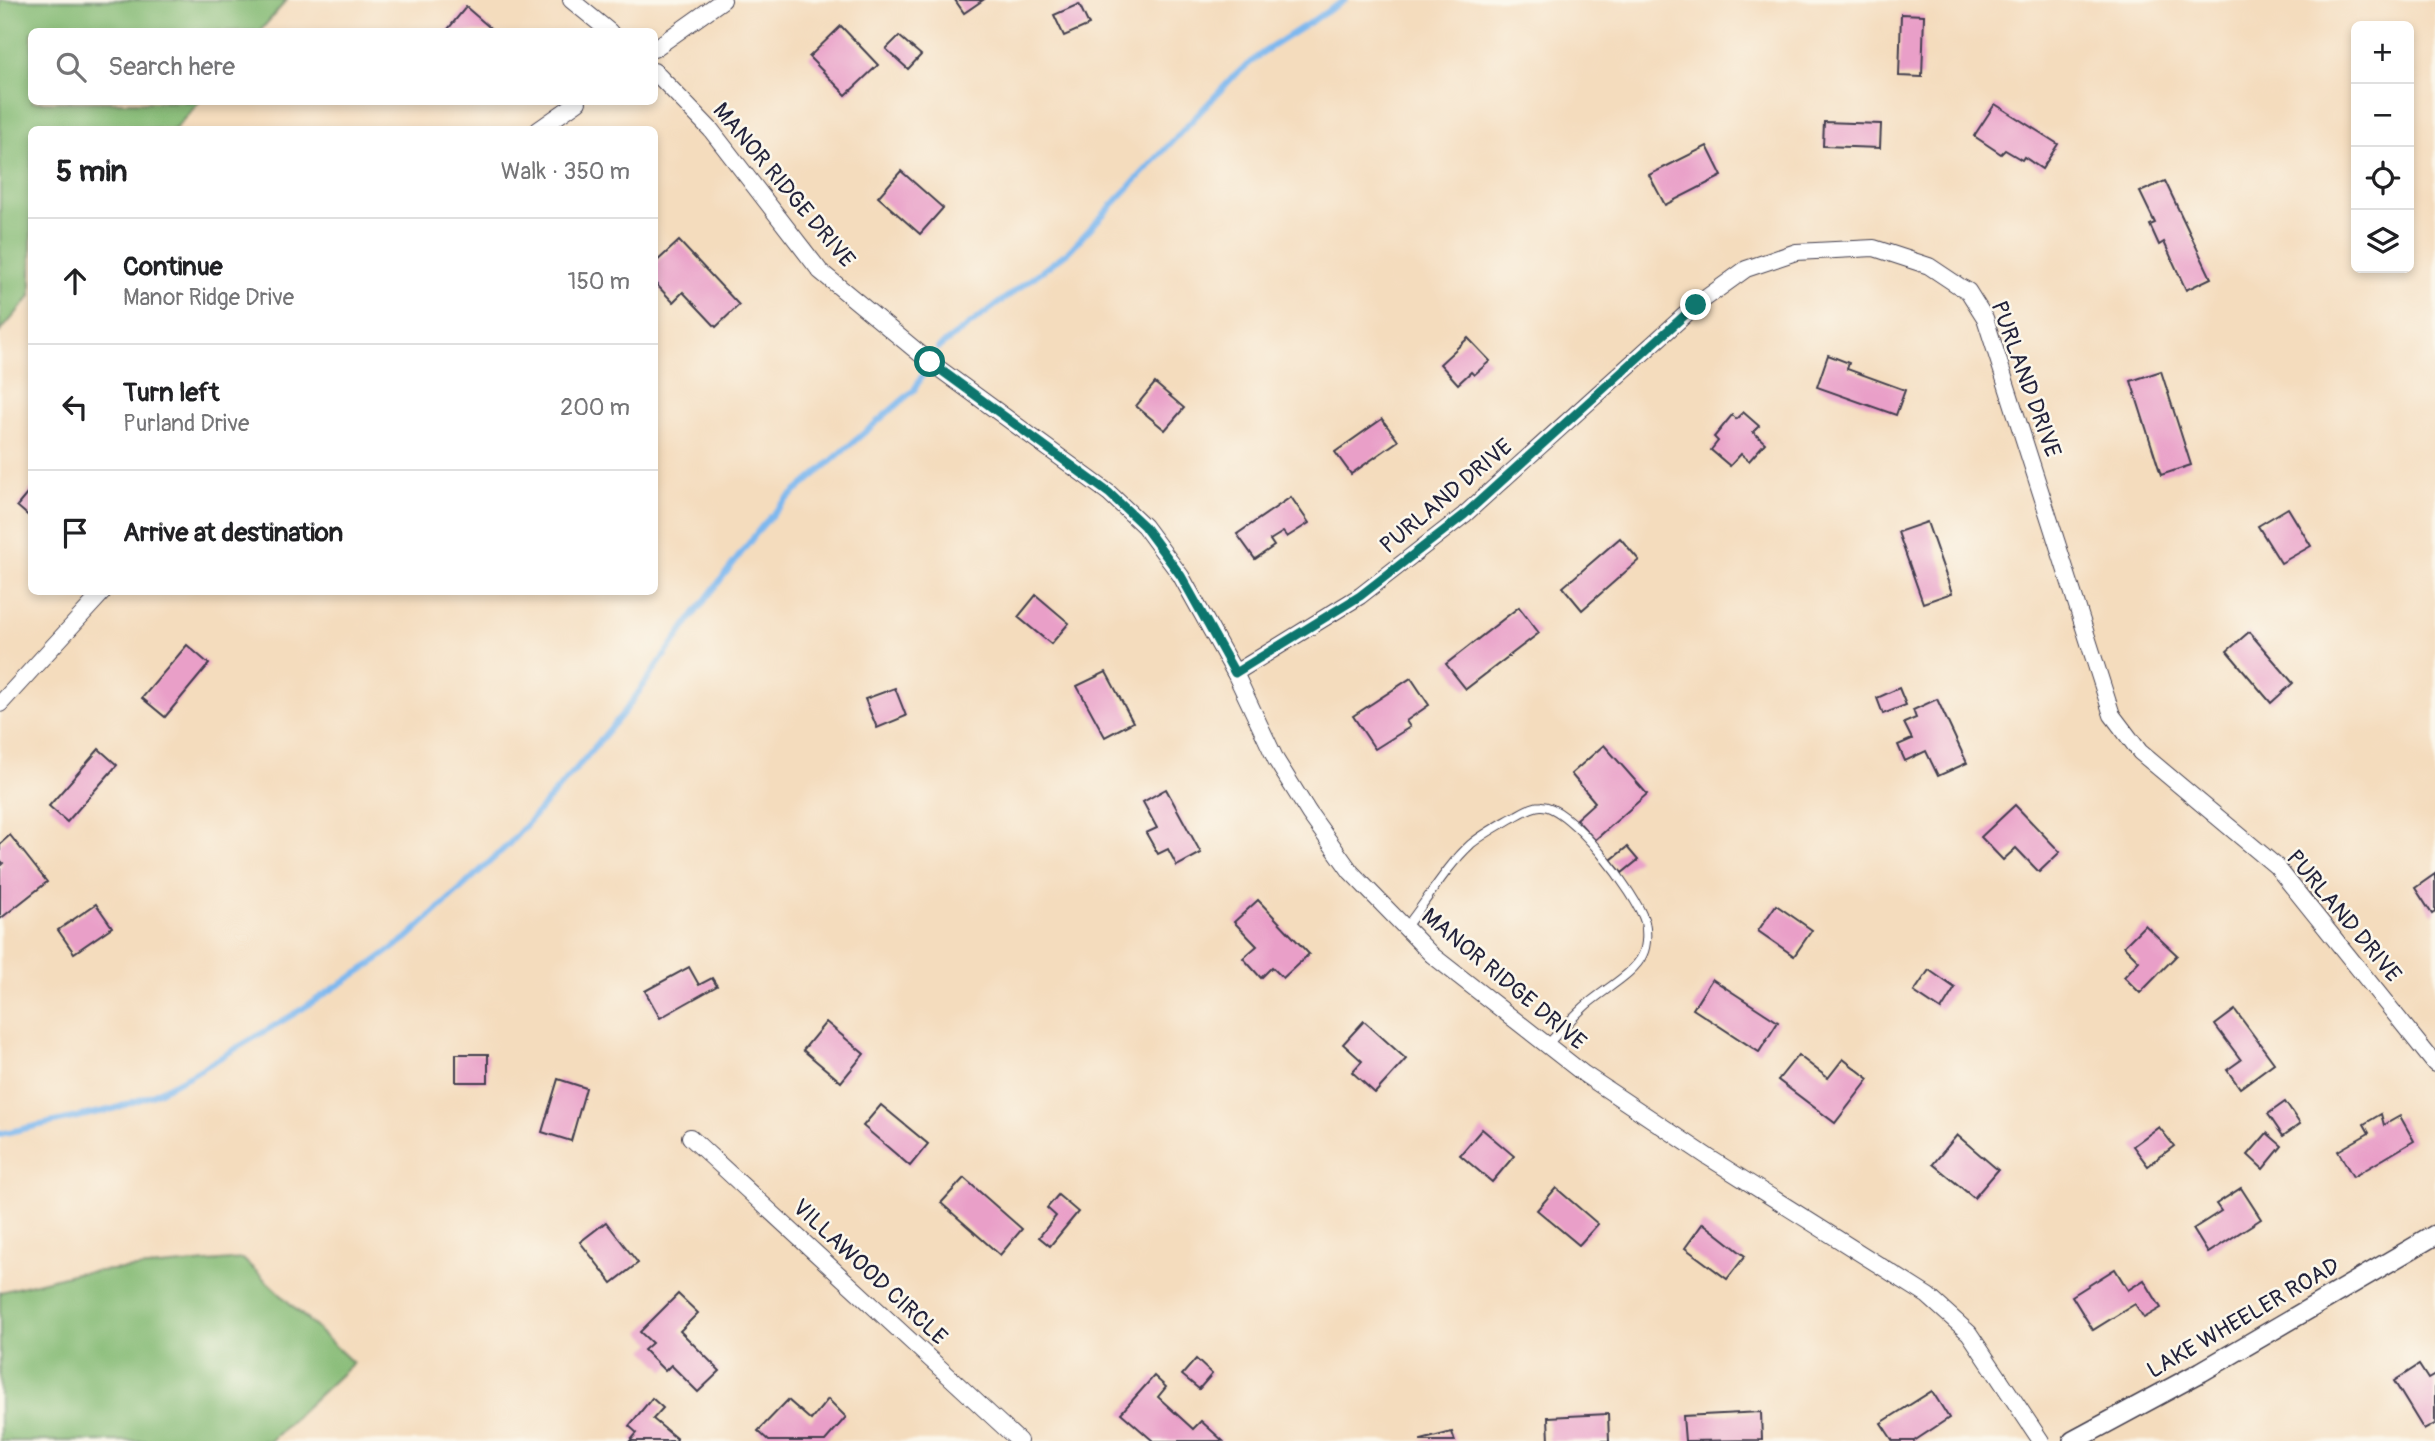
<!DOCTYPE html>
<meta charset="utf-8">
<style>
:root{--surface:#fff;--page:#f2f2f2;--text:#202124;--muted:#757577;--line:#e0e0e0}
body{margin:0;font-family:Pangolin,sans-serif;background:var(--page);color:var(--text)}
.controls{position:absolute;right:21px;top:21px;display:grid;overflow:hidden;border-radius:10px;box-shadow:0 4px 10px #0003}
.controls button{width:63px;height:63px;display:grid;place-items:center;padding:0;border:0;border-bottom:2px solid var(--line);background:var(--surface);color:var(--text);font:35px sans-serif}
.stop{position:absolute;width:21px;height:21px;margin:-16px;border:5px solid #0f766e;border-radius:50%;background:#fff}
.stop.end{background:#0f766e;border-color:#fff;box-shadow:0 2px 7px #0008}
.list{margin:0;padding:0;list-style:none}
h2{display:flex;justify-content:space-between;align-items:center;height:91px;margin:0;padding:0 28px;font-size:30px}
h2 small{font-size:23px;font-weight:400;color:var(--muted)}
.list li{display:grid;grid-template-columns:46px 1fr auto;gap:21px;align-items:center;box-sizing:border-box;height:126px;padding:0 28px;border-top:2px solid var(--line)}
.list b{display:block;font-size:26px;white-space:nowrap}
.list p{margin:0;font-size:23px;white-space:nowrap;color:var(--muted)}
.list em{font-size:23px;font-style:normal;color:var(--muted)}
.icon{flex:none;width:38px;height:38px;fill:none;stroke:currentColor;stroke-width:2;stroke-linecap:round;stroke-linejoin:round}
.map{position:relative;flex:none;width:2435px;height:1441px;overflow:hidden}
.search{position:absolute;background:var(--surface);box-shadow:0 4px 10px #0003;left:28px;top:28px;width:630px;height:77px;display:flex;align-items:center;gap:18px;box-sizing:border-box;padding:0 24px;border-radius:10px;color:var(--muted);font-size:26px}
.panel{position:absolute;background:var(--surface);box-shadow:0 4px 10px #0003;left:28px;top:126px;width:630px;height:469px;border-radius:10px}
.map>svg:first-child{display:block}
.forest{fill:#86bb76;stroke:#546e58;stroke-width:2}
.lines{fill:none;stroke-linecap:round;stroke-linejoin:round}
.stream{stroke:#7db8ef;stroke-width:6}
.building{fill:#e99fc8}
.service-casing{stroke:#423e4e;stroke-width:10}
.minor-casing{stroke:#423e4e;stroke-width:18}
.tertiary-casing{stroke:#423e4e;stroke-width:22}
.service{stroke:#fff;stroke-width:8}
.minor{stroke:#fff;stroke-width:16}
.tertiary{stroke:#fff;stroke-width:19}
.route{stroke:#0f766e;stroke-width:9}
.labels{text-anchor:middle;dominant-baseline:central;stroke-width:5;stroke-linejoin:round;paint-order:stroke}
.street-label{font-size:23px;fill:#22223b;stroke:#fbf7ec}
</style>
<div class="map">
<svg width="2435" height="1441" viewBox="0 0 2435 1441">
<rect width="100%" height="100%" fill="#fbf7ec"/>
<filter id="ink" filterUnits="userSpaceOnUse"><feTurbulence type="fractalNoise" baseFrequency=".0143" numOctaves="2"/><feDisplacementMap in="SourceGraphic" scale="14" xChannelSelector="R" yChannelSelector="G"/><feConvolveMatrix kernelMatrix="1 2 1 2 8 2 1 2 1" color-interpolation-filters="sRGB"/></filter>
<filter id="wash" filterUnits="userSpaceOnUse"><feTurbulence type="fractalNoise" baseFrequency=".00686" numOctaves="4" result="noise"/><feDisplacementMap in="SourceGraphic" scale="28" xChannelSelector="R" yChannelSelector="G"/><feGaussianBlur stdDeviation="1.57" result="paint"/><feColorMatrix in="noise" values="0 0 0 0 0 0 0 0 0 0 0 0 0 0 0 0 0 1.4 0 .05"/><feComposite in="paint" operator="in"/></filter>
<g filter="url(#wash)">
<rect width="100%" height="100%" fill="#f4dcbd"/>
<g class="forest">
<polygon points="0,0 287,0 260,31 32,32 32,102 199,102 175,129 32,130 31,296 0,332"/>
<polygon points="243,1259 353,1363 270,1441 0,1441 0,1292 76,1273"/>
</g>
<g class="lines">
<g class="stream">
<polyline points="938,348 1069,251 1234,76 1262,53 1345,0"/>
<polyline points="0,1134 113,1109 150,1096 191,1075 294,1014 370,965 407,938 508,845 582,762 625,711 692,617 762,526 786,500 914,390 922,376"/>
</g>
</g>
<g id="blocks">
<g class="building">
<polygon points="955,0 983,0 964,13"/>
<polygon points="1079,4 1089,25 1064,36 1054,15"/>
<polygon points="466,7 495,32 450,32 448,29"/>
<polygon points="1901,14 1924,15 1922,77 1899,76"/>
<polygon points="841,26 878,65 846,95 809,57"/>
<polygon points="899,36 921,55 908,69 886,49"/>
<polygon points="1995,104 2058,144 2042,169 2024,157 2022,160 2005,150 2001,154 1974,136"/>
<polygon points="1824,122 1881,124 1880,148 1823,146"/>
<polygon points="1707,146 1722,176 1665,205 1649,175"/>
<polygon points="901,171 943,208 920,234 878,197"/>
<polygon points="2165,181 2211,278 2186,290 2164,242 2159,245 2150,225 2155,223 2140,192"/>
<polygon points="679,241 739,305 716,327 683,292 673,302 654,282 654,264"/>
<polygon points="1468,338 1490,361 1474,375 1471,372 1458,384 1440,364"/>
<polygon points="1828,355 1849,363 1847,369 1905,390 1896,415 1817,387"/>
<polygon points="2161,371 2191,465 2161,475 2131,381"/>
<polygon points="1155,383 1184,408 1165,430 1136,406"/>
<polygon points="1743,412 1759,426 1753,432 1765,443 1749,461 1741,454 1730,466 1711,450 1718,441 1714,437 1732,415 1736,419"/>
<polygon points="1382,419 1398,441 1351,474 1335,452"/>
<polygon points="32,488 32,519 17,506"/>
<polygon points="1291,497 1309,523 1287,537 1283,532 1270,540 1274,546 1255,559 1237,534"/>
<polygon points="2288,508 2311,546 2281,563 2258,526"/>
<polygon points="1927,522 1952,593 1923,603 1898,532"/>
<polygon points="1620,538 1639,560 1582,610 1563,587"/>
<polygon points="1036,595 1069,623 1051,644 1018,617"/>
<polygon points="1519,607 1539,633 1466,689 1446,664"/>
<polygon points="2249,632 2293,683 2271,703 2227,651"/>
<polygon points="187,645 209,664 165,717 142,698"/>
<polygon points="1106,672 1133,722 1105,737 1077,686"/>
<polygon points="1411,678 1429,705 1406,721 1410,727 1375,749 1353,716"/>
<polygon points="895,688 906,716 877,728 865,699"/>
<polygon points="1899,688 1906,705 1883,714 1877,698"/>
<polygon points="1937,699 1967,763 1938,776 1926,751 1905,761 1898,745 1912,739 1904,723 1916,718 1913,710"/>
<polygon points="1604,745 1647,794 1595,840 1576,819 1595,802 1571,774"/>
<polygon points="99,749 117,765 67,822 49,806"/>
<polygon points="1166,789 1201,853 1177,866 1168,849 1158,854 1146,833 1157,828 1143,802"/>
<polygon points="2015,805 2060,852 2039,872 2016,848 2003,860 1981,837"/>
<polygon points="10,835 47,882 0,919 0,866 3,863 0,860 0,844"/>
<polygon points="1627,847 1638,860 1622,873 1611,860"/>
<polygon points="2435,874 2435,912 2432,914 2415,888"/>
<polygon points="1258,900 1309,954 1283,978 1272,967 1261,978 1243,958 1257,946 1234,922"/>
<polygon points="96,904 112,927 74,953 58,930"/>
<polygon points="1776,905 1812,930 1794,956 1758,931"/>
<polygon points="2145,925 2177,955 2140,993 2124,977 2139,961 2124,946"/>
<polygon points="689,967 699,985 712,978 717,986 660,1018 645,991"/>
<polygon points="1929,970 1955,988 1941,1010 1914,992"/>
<polygon points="1712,979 1778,1022 1759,1052 1693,1009"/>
<polygon points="2235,1010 2274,1063 2240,1088 2227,1070 2241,1060 2215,1025"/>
<polygon points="1364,1021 1406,1059 1375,1093 1352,1072 1362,1061 1343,1044"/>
<polygon points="826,1022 864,1054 841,1082 803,1050"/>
<rect x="456" y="1054" width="32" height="28"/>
<polygon points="1798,1055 1828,1078 1843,1059 1869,1079 1835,1123 1778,1080"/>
<polygon points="558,1079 586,1088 571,1141 542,1132"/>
<polygon points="2285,1102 2300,1124 2283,1136 2268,1114"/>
<polygon points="881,1105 928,1144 910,1166 863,1126"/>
<polygon points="2381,1114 2384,1125 2400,1116 2414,1141 2353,1177 2338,1151 2369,1133 2364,1124"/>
<polygon points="2159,1127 2174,1146 2148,1166 2133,1146"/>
<polygon points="1482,1129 1514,1156 1492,1182 1460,1155"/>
<polygon points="2267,1133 2282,1146 2263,1169 2248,1155"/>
<polygon points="1957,1135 1998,1170 1974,1198 1933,1164"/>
<polygon points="964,1178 1022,1229 1000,1255 941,1203"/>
<polygon points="1556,1188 1598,1224 1579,1245 1537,1210"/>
<polygon points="2241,1188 2261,1219 2208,1253 2193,1229 2221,1211 2216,1204"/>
<polygon points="1058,1195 1078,1212 1050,1246 1039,1237 1056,1216 1047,1208"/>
<polygon points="606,1222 638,1263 612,1283 580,1242"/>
<polygon points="1703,1223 1745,1256 1727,1279 1685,1248"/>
<polygon points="2115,1269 2128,1290 2144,1280 2161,1308 2144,1318 2135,1304 2093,1330 2072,1296"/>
<polygon points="678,1294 698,1313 680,1331 720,1371 698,1392 671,1365 665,1371 644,1350 652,1343 640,1332"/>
<polygon points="1196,1359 1212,1374 1199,1389 1182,1375"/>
<polygon points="2419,1365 2428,1379 2435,1375 2435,1424 2424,1430 2394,1381"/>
<polygon points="1154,1376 1166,1387 1158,1397 1193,1429 1201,1421 1223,1441 1153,1441 1121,1413"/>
<polygon points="1932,1391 1949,1418 1914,1441 1893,1441 1881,1423"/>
<polygon points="652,1398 663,1408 653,1419 677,1439 676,1441 630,1441 637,1433 629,1426"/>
<polygon points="828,1399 846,1417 825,1441 769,1441 758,1431 788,1400 811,1420"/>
<polygon points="1761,1412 1762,1440 1685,1441 1683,1416"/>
<polygon points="1608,1414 1609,1441 1549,1441 1548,1417"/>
<polygon points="1452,1432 1455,1441 1421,1441 1421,1440"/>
</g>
</g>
</g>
<g filter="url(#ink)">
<use href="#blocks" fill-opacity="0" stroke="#423e4e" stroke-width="2"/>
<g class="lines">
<g class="service-casing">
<path id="service" d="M1405 928C1427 901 1445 868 1471 844 1483 834 1498 826 1512 818 1520 814 1531 806 1541 806 1570 805 1637 895 1645 922 1647 931 1647 945 1643 954 1635 974 1601 991 1584 1007 1571 1019 1559 1032 1547 1045"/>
</g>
<g class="minor-casing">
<g id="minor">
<polyline points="571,0 610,32"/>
<polyline points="654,49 723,0"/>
<polyline points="654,71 711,130 820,271 930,362 1109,493 1144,526 1181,576 1235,673 1276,760 1309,813 1351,872 1432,955 1584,1074 1708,1157 1928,1296 1969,1333 2041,1441"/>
<polyline points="538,130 578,102"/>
<polyline points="1235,673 1360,596 1464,515 1696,305 1746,269 1796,252 1874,248 1929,266 1959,286 1968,291 1985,318 2112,715 2140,752 2276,866 2435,1064"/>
<polyline points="0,704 103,592"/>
<polyline points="690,1137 1019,1441"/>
</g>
</g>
<g class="tertiary-casing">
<polyline id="tertiary" points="2073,1441 2201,1372 2435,1235"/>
</g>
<use href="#service" class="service"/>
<use href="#minor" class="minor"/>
<use href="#tertiary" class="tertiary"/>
</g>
</g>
<g class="lines" filter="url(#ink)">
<polyline class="route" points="930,362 1109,493 1144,526 1181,576 1235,673 1360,596 1464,515 1696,305"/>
</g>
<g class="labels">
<g class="street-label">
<text transform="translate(784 185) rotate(50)">MANOR RIDGE DRIVE</text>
<text transform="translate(2026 379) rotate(70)">PURLAND DRIVE</text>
<text transform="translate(1446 496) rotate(-40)">PURLAND DRIVE</text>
<text transform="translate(2344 916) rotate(50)">PURLAND DRIVE</text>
<text transform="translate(1504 979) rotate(40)">MANOR RIDGE DRIVE</text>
<text transform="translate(870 1272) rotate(43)">VILLAWOOD CIRCLE</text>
<text transform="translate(2243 1318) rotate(-30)">LAKE WHEELER ROAD</text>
</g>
</g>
</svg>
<div class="controls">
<button>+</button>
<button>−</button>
<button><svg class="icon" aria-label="locate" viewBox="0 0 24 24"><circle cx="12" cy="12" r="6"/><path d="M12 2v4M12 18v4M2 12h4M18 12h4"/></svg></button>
<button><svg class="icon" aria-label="layers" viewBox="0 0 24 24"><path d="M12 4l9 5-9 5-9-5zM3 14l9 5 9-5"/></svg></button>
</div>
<div class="stop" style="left:930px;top:362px"></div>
<div class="stop end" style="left:1696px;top:305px"></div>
<div class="search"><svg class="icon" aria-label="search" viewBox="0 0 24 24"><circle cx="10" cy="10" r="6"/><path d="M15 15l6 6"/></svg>Search here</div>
<section class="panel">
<h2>5 min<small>Walk · 350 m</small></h2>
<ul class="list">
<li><svg class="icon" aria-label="ahead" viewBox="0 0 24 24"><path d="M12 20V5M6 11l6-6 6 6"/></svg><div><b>Continue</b><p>Manor Ridge Drive</p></div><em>150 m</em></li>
<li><svg class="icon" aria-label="left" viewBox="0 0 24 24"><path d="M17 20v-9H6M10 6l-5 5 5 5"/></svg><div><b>Turn left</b><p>Purland Drive</p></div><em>200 m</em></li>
<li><svg class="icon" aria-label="arrive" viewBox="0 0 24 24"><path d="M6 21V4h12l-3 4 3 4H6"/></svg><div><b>Arrive at destination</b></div></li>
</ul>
</section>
</div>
